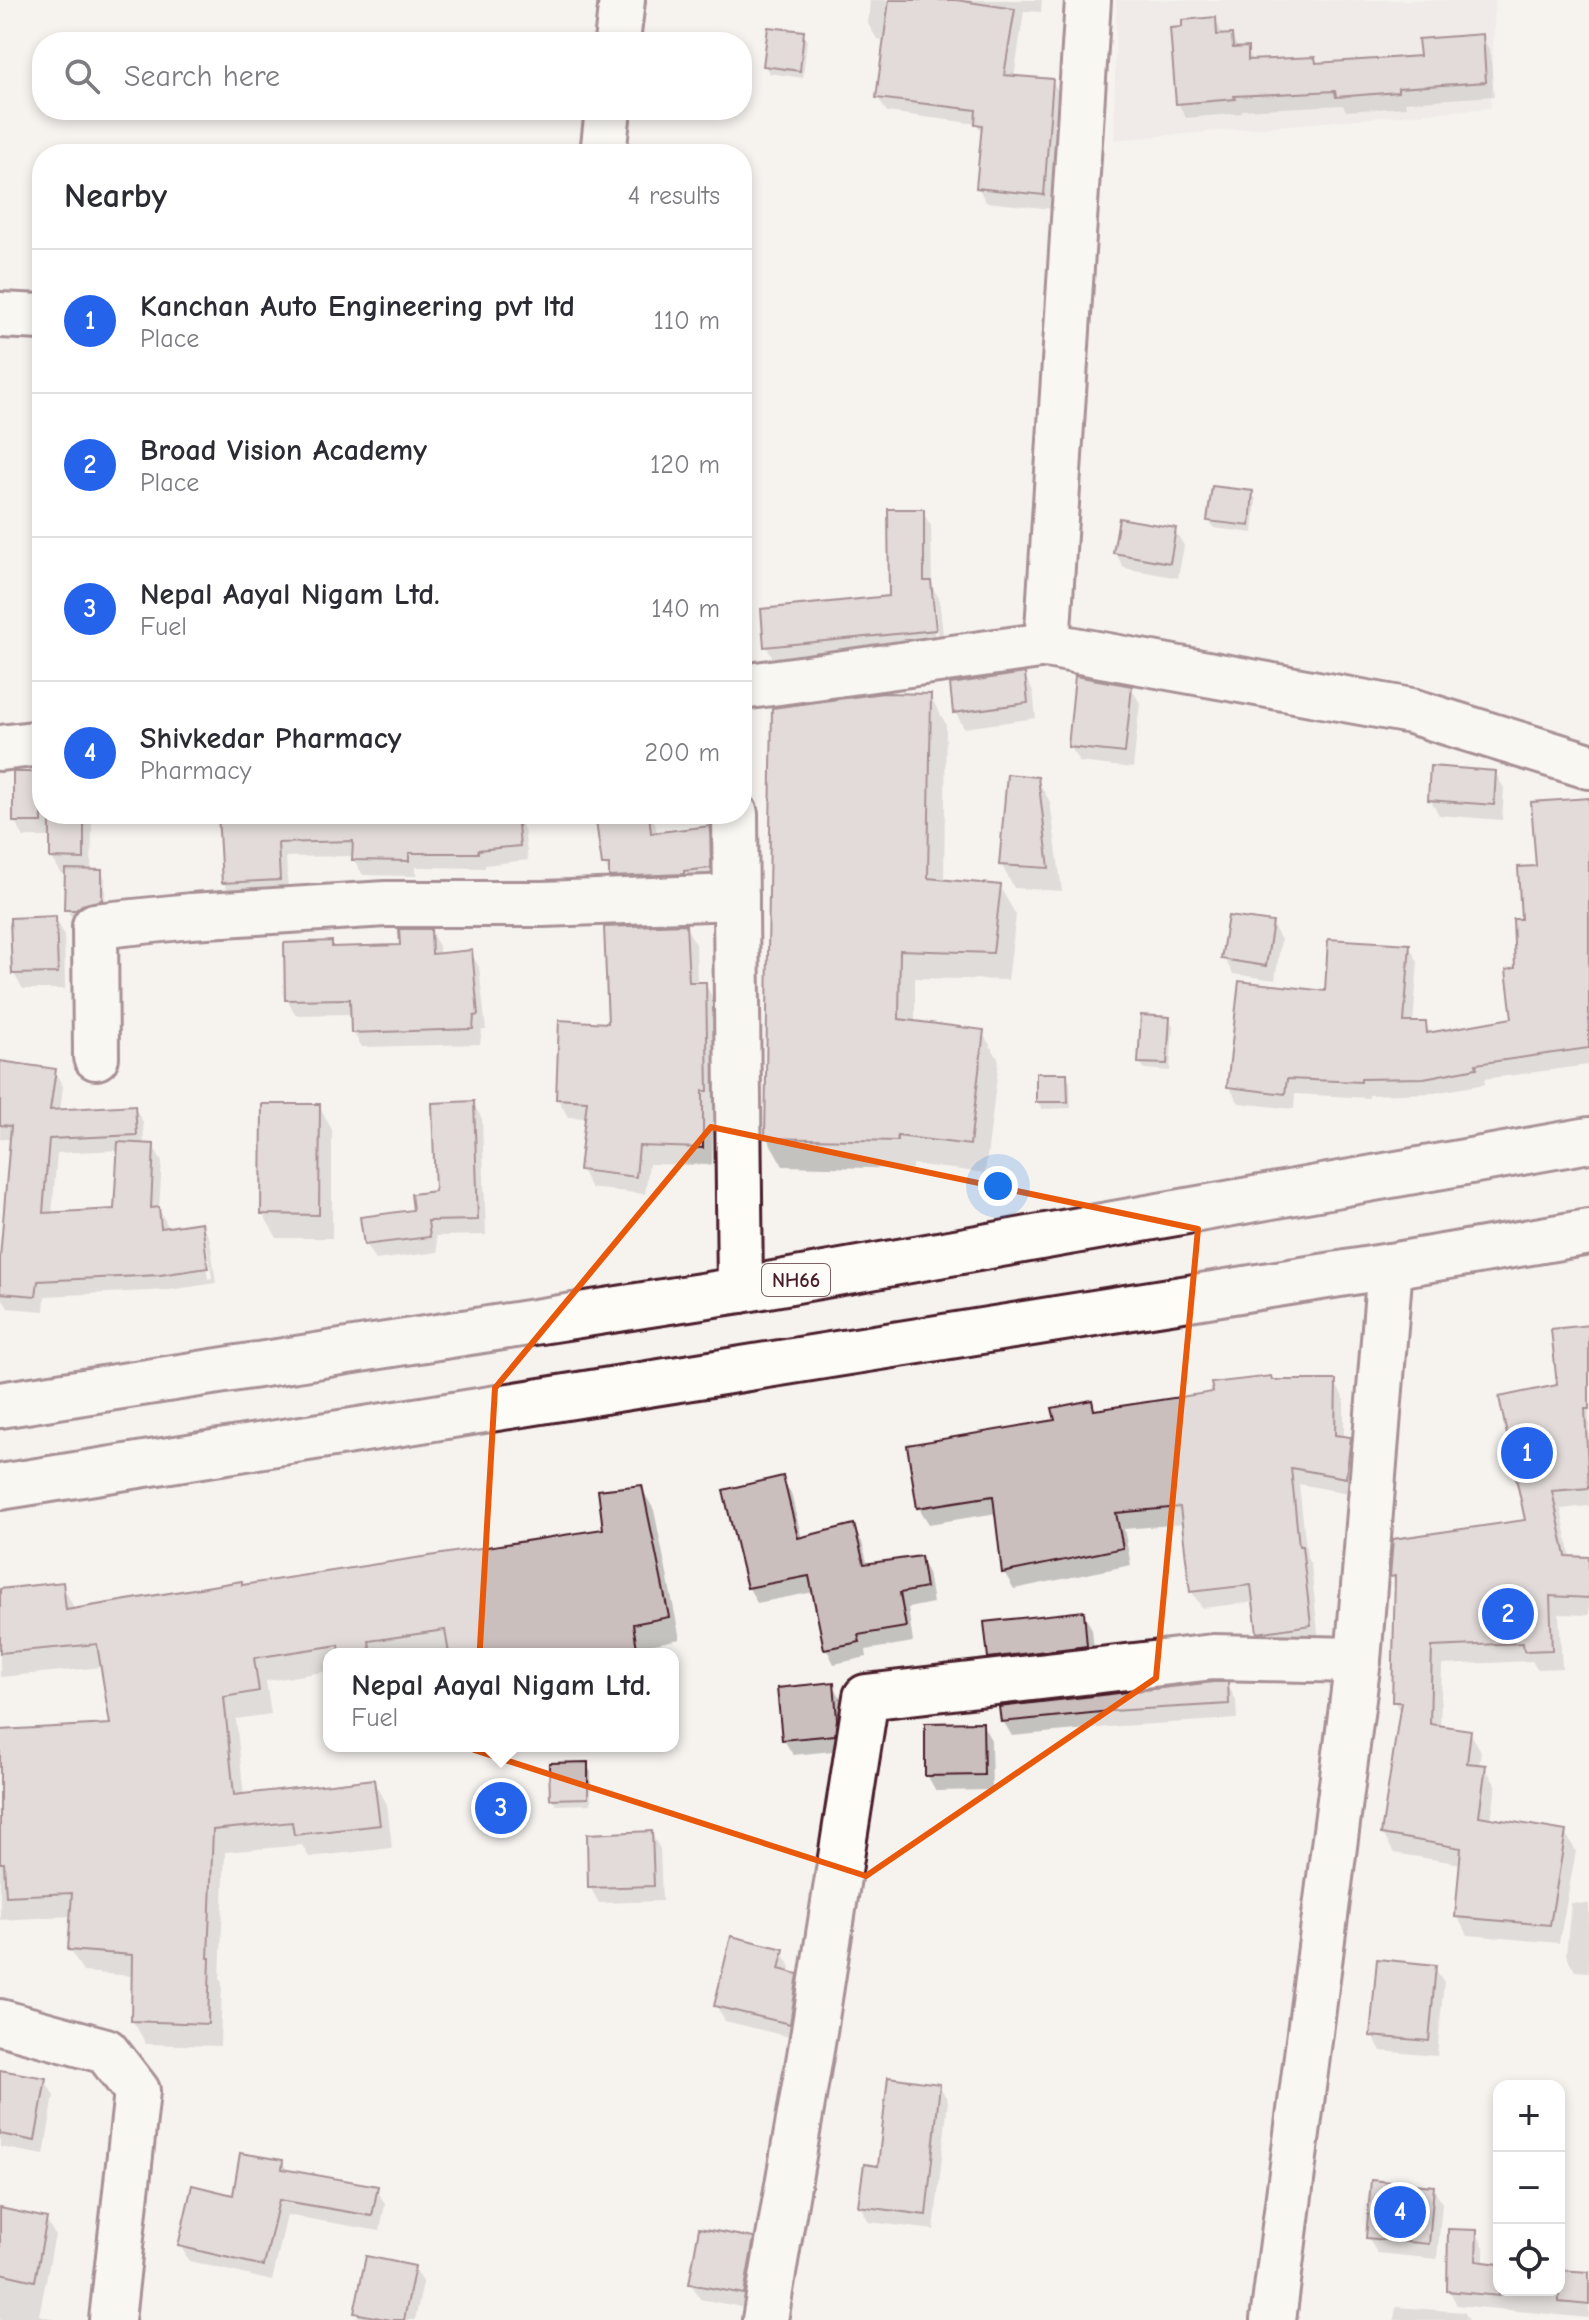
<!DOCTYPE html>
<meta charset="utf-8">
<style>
:root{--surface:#fff;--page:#f2f2f3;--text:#2b2b33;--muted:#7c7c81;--line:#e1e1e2;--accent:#2563eb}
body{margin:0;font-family:"Comic Neue",sans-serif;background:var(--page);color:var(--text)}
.controls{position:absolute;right:24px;bottom:24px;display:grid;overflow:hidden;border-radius:16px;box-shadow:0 4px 12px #0003}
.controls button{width:72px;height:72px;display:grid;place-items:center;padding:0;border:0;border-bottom:2px solid var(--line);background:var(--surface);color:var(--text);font:40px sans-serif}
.you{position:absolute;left:998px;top:1186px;width:28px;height:28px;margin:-20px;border:6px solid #fff;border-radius:50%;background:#1a73e8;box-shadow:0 0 0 12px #1a73e833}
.badge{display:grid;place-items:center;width:52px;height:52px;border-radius:50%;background:var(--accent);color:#fff;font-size:26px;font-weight:700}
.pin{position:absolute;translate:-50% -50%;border:4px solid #fff;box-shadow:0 2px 8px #0006}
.popup{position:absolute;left:323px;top:1648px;width:356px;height:104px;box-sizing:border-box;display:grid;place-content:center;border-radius:16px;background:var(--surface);filter:drop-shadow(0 2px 6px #0005);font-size:26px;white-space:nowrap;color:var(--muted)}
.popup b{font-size:30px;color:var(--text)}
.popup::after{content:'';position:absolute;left:50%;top:100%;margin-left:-16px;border:16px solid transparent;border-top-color:var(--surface)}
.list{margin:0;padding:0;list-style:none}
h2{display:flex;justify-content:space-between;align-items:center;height:104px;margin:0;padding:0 32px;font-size:34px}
h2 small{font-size:26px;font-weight:400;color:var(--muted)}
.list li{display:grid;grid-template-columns:52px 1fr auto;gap:24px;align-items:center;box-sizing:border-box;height:144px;padding:0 32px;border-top:2px solid var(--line)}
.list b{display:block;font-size:30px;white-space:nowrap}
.list p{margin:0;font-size:26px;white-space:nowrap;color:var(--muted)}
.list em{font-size:26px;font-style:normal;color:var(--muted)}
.icon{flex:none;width:44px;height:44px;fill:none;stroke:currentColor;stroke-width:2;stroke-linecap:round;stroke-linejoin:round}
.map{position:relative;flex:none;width:1589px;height:2320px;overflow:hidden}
.search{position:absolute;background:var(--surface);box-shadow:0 4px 12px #0003;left:32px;top:32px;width:720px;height:88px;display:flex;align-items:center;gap:20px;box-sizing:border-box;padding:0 28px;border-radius:32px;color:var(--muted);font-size:30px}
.panel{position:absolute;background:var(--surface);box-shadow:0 4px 12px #0003;left:32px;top:144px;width:720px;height:680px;border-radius:32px}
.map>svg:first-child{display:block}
.built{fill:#e9e3e0}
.shadow{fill:#0003;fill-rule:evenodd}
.building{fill:#cbbfbe;stroke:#4a1f2b;stroke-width:2}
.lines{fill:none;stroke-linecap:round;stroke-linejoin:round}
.minor-casing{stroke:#4a1f2b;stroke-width:50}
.highway-casing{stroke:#4a1f2b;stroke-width:50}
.minor{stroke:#fdfcf7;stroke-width:44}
.highway{stroke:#fdfcf7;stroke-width:44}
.marked{fill:none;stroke:#e8590c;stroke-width:6;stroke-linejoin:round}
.labels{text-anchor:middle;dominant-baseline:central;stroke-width:6;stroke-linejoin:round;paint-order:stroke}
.shield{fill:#fdfcf7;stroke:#806168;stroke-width:2}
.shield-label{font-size:20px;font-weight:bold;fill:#4a1f2b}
</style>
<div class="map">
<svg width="1589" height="2320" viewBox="0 0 1589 2320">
<rect width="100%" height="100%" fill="#f6f3ef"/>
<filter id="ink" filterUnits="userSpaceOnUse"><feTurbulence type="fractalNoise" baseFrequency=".0125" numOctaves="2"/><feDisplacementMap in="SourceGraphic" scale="16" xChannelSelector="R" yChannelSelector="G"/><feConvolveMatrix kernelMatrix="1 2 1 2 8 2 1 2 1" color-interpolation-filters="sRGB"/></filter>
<g filter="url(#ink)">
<polygon class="built" points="1116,0 1495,0 1491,108 1114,140"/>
<g class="shadow">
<polygon points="870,0 1042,0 1041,12 1024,11 1014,78 1052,81 1061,96 1052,209 986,202 978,187 983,134 977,124 887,112 878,98 886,40 877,39 868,24"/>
<polygon points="1215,19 1223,36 1231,36 1239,50 1246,49 1253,62 1314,59 1318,65 1422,58 1482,37 1490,51 1494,96 1405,102 1406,107 1346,111 1343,105 1242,110 1242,113 1186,118 1178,103"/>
<polygon points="803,33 807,40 803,78 769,73 765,66"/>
<polygon points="1252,493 1256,500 1253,533 1214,528 1209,521"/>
<path d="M922 511 931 526 932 587 939 598 944 645 775 662 766 646 891 597ZM930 590 934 594 939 639 935 640Z"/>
<polygon points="1175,530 1184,546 1178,578 1124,568 1115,552"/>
<polygon points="1024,675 1033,691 1036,718 964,728 955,712"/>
<polygon points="1131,688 1140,703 1133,768 1079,762 1070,746"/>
<polygon points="930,696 946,724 944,882 1000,887 1016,915 1008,980 915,978 915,1023 982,1032 999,1060 985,1173 912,1164 912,1169 783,1166 767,1138"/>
<polygon points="1495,773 1504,788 1502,820 1439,815 1430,799"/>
<polygon points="42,774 42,814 87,814 92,823 91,872 101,872 105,879 105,907 80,917 71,917 67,909 67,873 61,873 52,858 52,837 24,837 15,822"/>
<polygon points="1037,779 1050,802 1062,891 1014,888 1001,864"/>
<polygon points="220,814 516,814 524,829 528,860 485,865 485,868 416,867 416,876 363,875 354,860 354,856 286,857 288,894 233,898 224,883"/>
<polygon points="597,814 650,814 655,822 657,834 709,828 718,844 718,884 620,892 604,864"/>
<polygon points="1589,818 1589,1065 1484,1079 1485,1084 1434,1093 1369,1095 1369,1098 1295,1094 1294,1109 1239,1103 1229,1087 1326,994 1409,946 1418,962 1413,1024 1425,1024 1431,1034 1515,1020 1523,921 1538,868"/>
<polygon points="55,918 64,934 65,989 23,989 14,974"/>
<polygon points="1272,924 1281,940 1275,980 1233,974 1224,958"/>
<polygon points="685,926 696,944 697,984 705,984 715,1002 717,1108 713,1108 712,1165 649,1164 645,1194 591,1188 581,1170 587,1118 568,1117 558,1099"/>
<polygon points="430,931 439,946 439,956 471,953 479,967 486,1030 482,1030 480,1044 362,1047 353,1032 352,1014 296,1015 287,1000 331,944 334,949 402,947"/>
<polygon points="1169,1019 1173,1026 1170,1071 1144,1069 1140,1062"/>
<path d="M0 1063 54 1071 63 1086 60 1112 134 1107 143 1122 144 1145 153 1146 162 1161 159 1210 167 1224V1229L201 1224 210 1239 216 1283 169 1290 45 1296 44 1311 8 1308 0 1294V1282L12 1140 0 1138ZM120 1150 116 1211 52 1215 57 1153ZM202 1238H206L212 1278 208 1279Z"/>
<polygon points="1066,1075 1070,1082 1071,1108 1042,1109 1038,1102"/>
<polygon points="473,1103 482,1119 486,1235 436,1236 438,1252 375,1260 366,1245 416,1212 437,1193"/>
<polygon points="319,1106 332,1130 332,1238 277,1238 263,1214"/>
<polygon points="1589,1326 1589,1506 1561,1509 1571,1558 1589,1559 1589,1615 1559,1614 1562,1668 1537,1669 1532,1661 1442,1665 1440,1728 1470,1732 1481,1751 1479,1766 1485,1767 1496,1786 1491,1820 1565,1833 1576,1851 1559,1943 1468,1935 1457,1917 1462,1864 1394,1853 1383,1834 1401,1714 1394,1701 1397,1585 1392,1576 1527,1521 1560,1386"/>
<polygon points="1272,1382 1335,1382 1344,1399 1344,1438 1350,1439 1359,1456 1354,1494 1299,1484 1307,1558 1311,1565 1319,1642 1268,1649 1259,1632 1255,1602 1202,1608 1192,1592 1184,1524 1124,1529 1131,1565 1014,1589 1004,1572 997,1513 929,1524 919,1508 1091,1402 1097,1412"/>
<polygon points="782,1478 791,1493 802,1539 853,1527 862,1542 868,1566 920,1558 928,1573 933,1603 908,1608 913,1642 866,1650 867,1657 834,1664 826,1648 814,1592 757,1603 749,1588 726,1492"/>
<polygon points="641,1487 654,1510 680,1639 645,1646 646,1654 329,1654 329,1671 266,1681 271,1714 236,1719 244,1796 373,1781 387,1804 392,1848 309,1857 302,1845 225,1852 220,1979 222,1983 220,2046 146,2044 133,2021 134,1976 83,1972 70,1949 72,1916 0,1920 0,1732 112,1726 103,1667 0,1677 0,1591 62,1584 75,1610 243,1587 605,1530"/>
<polygon points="1083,1613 1092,1629 1095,1662 999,1673 990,1657"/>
<polygon points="833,1684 842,1700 845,1736 843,1750 793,1755 784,1740"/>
<polygon points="1227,1684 1236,1700 1237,1719 1120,1726 1012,1736 1003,1721"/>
<polygon points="982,1724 991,1740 992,1790 936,1791 927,1775"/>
<polygon points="586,1764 591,1772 591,1804 556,1805 552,1798"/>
<polygon points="651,1833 660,1849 662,1901 599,1903 590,1887"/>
<polygon points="1571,1903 1589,1904 1589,1972 1575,1971 1566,1955"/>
<polygon points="782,1951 791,1967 790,1974 796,1976 805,1991 798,2039 725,2021 716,2005"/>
<polygon points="1434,1967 1444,1982 1437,2056 1381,2051 1372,2035"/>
<polygon points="0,2072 45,2080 54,2096 44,2155 0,2147"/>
<polygon points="939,2085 948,2101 934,2230 869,2222 860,2206 880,2168"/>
<polygon points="282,2162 288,2172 376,2188 385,2204 380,2231 287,2215 272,2281 189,2261 180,2245 235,2197"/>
<polygon points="1433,2188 1442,2203 1437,2259 1377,2253 1368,2237"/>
<polygon points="0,2210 46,2220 55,2235 39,2315 57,2320 0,2320"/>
<polygon points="1476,2232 1484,2247 1484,2264 1499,2266 1499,2290 1559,2290 1559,2272 1589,2274 1589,2318 1457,2305 1449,2290"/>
<polygon points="752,2240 761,2256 752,2309 700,2299 691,2283"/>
<polygon points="414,2267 423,2283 415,2320 360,2320 356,2313"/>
<polygon points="1396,2307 1464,2312 1469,2320 1394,2320"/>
</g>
<g class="building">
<polygon points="889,0 956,0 1015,9 1004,75 1053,79 1044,195 976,188 982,125 975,124 976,110 876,98"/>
<polygon points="1216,17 1217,35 1232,34 1233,48 1248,47 1248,60 1315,57 1316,63 1420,56 1418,39 1483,34 1486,82 1398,88 1398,92 1336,97 1335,91 1234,96 1235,99 1176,104 1170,28 1182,27 1182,20"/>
<polygon points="768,27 804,31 800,71 763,66"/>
<polygon points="1212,486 1253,491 1250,526 1207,521"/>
<polygon points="888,509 924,509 924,581 931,581 936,630 764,647 761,609 889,596"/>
<polygon points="1119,518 1176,528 1170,563 1113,553"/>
<polygon points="1025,673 1028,703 953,713 950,684"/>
<polygon points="1075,676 1132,686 1125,753 1068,747"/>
<polygon points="883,693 931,694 928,878 1001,885 993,953 900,950 899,1019 984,1030 970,1145 897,1136 897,1141 765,1138 772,708"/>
<polygon points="1430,766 1496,771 1494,805 1428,800"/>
<rect x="13" y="772" width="29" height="50"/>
<polygon points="1007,774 1038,777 1049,868 999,865"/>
<polygon points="1589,798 1589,1048 1476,1064 1477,1068 1424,1078 1361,1079 1361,1082 1287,1079 1285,1094 1227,1087 1239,981 1325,991 1328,939 1410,944 1404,1022 1426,1022 1427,1033 1512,1018 1506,970 1515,968 1513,919 1521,919 1518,867 1536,866 1531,802"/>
<polygon points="50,814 84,814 84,859 50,858"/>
<polygon points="218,814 517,814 520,846 478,850 478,853 409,853 409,861 352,860 353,841 278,843 280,880 222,883"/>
<polygon points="595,814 649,814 651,833 710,826 711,868 684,871 684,874 609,877 609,865 602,865"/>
<polygon points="65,869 102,870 102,900 82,905 76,910 64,910"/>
<polygon points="56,916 58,973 12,974 10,918"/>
<polygon points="1228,916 1273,922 1266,966 1221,959"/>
<polygon points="686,924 689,982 706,982 708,1091 703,1091 703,1148 639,1146 636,1177 579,1170 587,1101 556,1099 559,1020 608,1023 604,927"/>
<polygon points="399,929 431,929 432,954 472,950 478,1015 474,1016 473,1029 351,1033 350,999 285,1000 284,943 332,941 332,947 400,945"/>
<polygon points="1141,1015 1170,1017 1167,1064 1138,1063"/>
<polygon points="0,1061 56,1069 50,1110 135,1105 137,1135 49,1139 43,1213 114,1209 118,1142 154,1144 151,1208 159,1207 161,1228 202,1222 208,1268 160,1275 38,1281 36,1296 0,1293 0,1258 11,1126 0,1125"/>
<polygon points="1036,1073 1067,1073 1068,1102 1036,1102"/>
<polygon points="474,1101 478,1220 428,1221 430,1237 364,1245 360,1217 413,1210 411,1194 435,1191 432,1103"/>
<polygon points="262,1104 320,1104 319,1215 261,1214"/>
<polygon points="1589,1325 1589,1409 1585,1409 1589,1488 1552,1491 1566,1556 1589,1557 1589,1598 1550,1596 1552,1650 1524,1651 1523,1643 1432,1647 1430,1724 1471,1730 1467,1763 1486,1765 1479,1816 1566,1831 1550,1925 1455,1917 1461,1848 1381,1834 1401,1702 1392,1702 1395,1576 1390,1577 1393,1539 1525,1520 1499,1397 1557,1385 1551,1329"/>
<polygon points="1271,1376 1272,1380 1336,1380 1335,1435 1351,1437 1346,1478 1291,1468 1299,1546 1302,1546 1311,1625 1257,1633 1251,1585 1190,1592 1180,1507 1116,1513 1123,1548 1002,1573 993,1496 917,1508 907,1445 1055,1420 1052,1408 1092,1400 1094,1410 1213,1392 1211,1383"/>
<polygon points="783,1476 798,1538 854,1524 864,1564 921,1556 926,1588 900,1593 906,1627 858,1635 860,1642 824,1649 809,1576 747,1588 723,1490"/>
<polygon points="642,1485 669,1617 633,1624 638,1654 449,1654 445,1630 369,1641 371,1654 340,1654 339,1645 254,1658 259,1691 224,1697 234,1795 374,1779 380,1825 294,1835 292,1822 213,1830 208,1958 210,1958 208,2024 131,2021 132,1955 68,1950 72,1893 6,1896 4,1863 0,1863 0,1730 110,1724 97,1644 0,1653 0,1589 63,1582 66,1610 242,1581 242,1585 603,1529 598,1490"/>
<polygon points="1084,1611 1087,1646 988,1658 984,1622"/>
<polygon points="834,1682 837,1719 835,1735 782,1740 777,1688"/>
<polygon points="1214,1682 1228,1682 1229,1704 1111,1711 1001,1722 999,1707"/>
<polygon points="983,1722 984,1775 925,1776 925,1723"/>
<polygon points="588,1762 588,1798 550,1799 549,1763"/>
<polygon points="652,1831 654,1886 588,1888 587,1834"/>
<polygon points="731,1936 784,1949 779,1969 798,1974 790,2024 714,2006"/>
<polygon points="1377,1959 1436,1965 1429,2041 1370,2036"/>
<polygon points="0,2070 46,2078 35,2141 0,2134"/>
<polygon points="888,2077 940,2084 926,2215 858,2206 864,2164 878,2166"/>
<polygon points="240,2153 283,2160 282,2169 378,2186 372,2216 279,2200 264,2266 178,2246 192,2185 233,2195"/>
<polygon points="1371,2180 1434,2186 1429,2244 1366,2238"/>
<polygon points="0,2208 47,2218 35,2281 0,2273"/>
<polygon points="699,2228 754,2238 744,2294 689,2284"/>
<polygon points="1448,2229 1477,2230 1476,2261 1499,2264 1499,2296 1447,2291"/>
<polygon points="366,2256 415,2266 404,2320 390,2320 354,2313"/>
<polygon points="1559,2270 1589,2272 1589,2305 1559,2302"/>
</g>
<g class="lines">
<g class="minor-casing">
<g id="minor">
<polyline points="617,42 622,0"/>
<polyline points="603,154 608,110"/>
<polyline points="0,315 42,317"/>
<polyline points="1047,645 1088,0"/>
<polyline points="742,687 1047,645 1411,711 1589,766"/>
<polyline points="0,748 42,743"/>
<polyline points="735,814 740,1290"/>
<polyline points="96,1057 95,926 191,916 386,904 543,904 736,897"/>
<polyline points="0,2022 106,2051 137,2091 112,2320"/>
<polyline points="765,2320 812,2044 866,1697 1213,1657 1358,1660"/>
<polyline points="1273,2320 1358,1660 1390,1266"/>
</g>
</g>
<g class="highway-casing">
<g id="highway">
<polyline points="0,1405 740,1290 1589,1140"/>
<polyline points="0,1487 1390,1266 1589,1232"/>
</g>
</g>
<use href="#minor" class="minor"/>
<use href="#highway" class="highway"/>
</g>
</g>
<path d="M0 0H1589V2320H0ZM711 1127 1198 1229 1156 1678 866 1876 474 1750 495 1388Z" fill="#f6f3ef" fill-opacity=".55" fill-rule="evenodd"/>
<path class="marked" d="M711 1127 1198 1229 1156 1678 866 1876 474 1750 495 1388Z"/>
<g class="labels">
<rect class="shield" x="762" y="1264" width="68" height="32" rx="6"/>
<g class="shield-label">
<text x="796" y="1280">NH66</text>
</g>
</g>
</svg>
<div class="controls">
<button>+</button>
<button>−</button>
<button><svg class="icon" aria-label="locate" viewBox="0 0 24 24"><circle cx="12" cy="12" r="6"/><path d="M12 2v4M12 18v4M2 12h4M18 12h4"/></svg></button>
</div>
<div class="you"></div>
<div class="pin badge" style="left:1527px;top:1453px">1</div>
<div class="pin badge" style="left:1508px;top:1614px">2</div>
<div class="pin badge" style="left:501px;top:1808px">3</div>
<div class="popup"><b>Nepal Aayal Nigam Ltd.</b>Fuel</div>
<div class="pin badge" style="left:1400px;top:2212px">4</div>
<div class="search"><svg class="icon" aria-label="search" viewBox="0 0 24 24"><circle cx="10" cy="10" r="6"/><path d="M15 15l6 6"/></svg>Search here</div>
<section class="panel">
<h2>Nearby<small>4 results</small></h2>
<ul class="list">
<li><span class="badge">1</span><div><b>Kanchan Auto Engineering pvt ltd</b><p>Place</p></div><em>110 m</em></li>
<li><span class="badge">2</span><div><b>Broad Vision Academy</b><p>Place</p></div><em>120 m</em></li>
<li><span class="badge">3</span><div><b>Nepal Aayal Nigam Ltd.</b><p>Fuel</p></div><em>140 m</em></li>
<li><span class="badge">4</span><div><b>Shivkedar Pharmacy</b><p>Pharmacy</p></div><em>200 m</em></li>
</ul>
</section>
</div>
